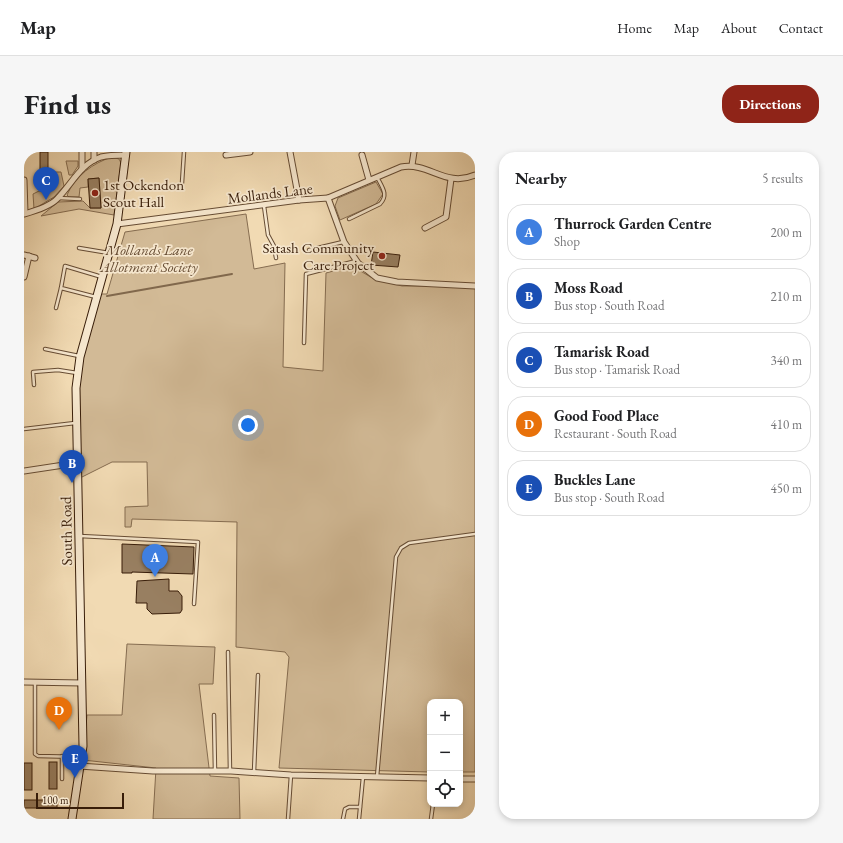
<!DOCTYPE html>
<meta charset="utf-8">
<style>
:root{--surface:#fff;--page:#f6f6f6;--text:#202124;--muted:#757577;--line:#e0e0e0;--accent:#8f2418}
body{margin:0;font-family:"EB Garamond",serif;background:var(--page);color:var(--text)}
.controls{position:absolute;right:12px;bottom:12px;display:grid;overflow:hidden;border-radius:8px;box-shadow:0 2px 6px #0003}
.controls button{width:36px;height:36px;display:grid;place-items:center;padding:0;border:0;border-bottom:1px solid var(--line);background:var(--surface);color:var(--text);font:20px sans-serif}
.scale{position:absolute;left:12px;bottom:10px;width:88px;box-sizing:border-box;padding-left:4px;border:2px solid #381d09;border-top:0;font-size:11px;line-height:14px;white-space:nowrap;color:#381d09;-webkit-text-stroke:3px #f6e7ce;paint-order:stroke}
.you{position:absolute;left:224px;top:273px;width:14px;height:14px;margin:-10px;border:3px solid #fff;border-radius:50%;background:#1a73e8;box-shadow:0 0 0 6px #1a73e833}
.badge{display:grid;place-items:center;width:26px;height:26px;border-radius:50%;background:var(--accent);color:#fff;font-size:13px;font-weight:700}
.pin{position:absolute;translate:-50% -33px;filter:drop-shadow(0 1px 2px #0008)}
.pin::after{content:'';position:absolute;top:21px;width:14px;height:12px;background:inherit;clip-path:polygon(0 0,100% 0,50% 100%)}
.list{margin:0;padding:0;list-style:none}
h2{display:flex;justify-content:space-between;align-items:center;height:52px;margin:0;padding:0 16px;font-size:17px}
h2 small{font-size:13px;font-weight:400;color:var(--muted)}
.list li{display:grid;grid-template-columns:26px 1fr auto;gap:12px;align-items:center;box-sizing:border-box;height:56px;margin:0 8px 8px;padding:0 8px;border:1px solid var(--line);border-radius:16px}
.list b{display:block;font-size:15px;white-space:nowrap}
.list p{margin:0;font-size:13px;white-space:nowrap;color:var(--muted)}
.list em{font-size:13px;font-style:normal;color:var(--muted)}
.icon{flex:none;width:22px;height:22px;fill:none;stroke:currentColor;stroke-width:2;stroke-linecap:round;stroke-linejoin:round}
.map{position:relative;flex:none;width:451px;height:667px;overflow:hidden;border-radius:16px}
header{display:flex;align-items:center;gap:24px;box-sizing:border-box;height:56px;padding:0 20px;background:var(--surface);border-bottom:1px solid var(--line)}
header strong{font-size:19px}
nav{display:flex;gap:22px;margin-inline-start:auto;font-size:14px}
.intro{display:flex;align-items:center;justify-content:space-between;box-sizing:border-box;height:96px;padding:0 24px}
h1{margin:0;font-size:28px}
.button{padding:10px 18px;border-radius:16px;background:var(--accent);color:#fff;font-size:14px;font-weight:700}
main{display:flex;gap:24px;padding:0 24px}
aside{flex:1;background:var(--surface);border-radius:16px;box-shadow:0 2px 6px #0003}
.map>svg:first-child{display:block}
.green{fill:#d2ba96;stroke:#856c50}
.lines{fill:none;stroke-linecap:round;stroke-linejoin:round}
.stream{stroke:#81684c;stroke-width:2}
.building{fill:#987f61;stroke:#381d09}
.service-casing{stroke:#664c34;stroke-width:4.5}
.minor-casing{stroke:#664c34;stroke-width:7}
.secondary-casing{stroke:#381d09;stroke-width:9}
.service{stroke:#f6e7ce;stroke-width:2.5}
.minor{stroke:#f6e7ce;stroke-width:5}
.secondary{stroke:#f6e7ce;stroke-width:7}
.poi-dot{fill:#8f2418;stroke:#f6e7ce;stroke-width:1.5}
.labels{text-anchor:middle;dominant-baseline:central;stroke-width:3.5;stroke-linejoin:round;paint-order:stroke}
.poi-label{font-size:15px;fill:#381d09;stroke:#f6e7ce;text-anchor:start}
.street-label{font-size:15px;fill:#381d09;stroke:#f6e7ce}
.park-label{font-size:15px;font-style:italic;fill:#664c33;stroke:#f6e7ce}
</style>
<header>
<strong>Map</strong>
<nav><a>Home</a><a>Map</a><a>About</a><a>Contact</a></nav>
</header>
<div class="intro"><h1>Find us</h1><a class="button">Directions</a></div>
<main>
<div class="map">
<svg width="451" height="667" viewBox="0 0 451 667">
<rect width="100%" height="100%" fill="#f1dab3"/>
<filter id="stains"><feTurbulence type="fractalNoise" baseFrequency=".005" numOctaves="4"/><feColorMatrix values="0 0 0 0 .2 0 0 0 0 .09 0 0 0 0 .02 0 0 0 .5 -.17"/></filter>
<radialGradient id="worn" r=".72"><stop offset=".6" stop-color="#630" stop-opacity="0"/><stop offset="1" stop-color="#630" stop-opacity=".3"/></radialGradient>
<g class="green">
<path d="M88 5 95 7 97 11 90 63 55 57 17 64 34 50 59 49 66 56H77L75 26 64 27V35L56 36 55 45H45L43 43C51 24 69 11 88 5Z"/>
<polygon points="42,9 54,9 54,14 48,23 45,23"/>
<polygon points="28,20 37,20 40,34 30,45 10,57 9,42 15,39 29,38"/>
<polygon points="352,30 359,42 352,52 316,68 311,54 314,46"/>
<polygon points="222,62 230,117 261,111 259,215 299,219 302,121 328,114 350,127 378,134 451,134 451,620 436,620 436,550 406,550 406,620 255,616 265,505 261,500 212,495 213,370 108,367 107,375 101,375 101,355 124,354 123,310 88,310 56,326 55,239 58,209 77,142 83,142 101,80"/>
<polygon points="103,492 191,495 189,532 175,532 186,624 215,626 216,667 129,667 132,616 59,608 63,563 98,563"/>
</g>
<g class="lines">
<polyline class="stream" points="83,144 208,122"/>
</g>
<g class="building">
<rect x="16" y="0" width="8" height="35"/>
<polygon points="75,26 77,56 66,56 64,27"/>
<polygon points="349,100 376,103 374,115 347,113"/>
<polygon points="98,392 170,395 169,422 108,420 108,421 98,421"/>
<polygon points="145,427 145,439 154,439 158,444 158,458 156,461 128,462 123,457 123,451 112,451 113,429"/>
<rect x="25" y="610" width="8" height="27"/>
<rect x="0" y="611" width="8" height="27"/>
<rect x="0" y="648" width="33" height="8"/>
</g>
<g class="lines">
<g class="service-casing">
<g id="service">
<polyline points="158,31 160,0"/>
<polyline points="34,46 56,47"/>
<polyline points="240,54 244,83 250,94 252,106"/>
<path d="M325 67 356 52C365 43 358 35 353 25"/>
<polyline points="55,96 85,101"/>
<polyline points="285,98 319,90"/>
<polyline points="72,145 37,136 41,114 78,125"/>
<polyline points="32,156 37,136"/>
<polyline points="280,191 282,122 332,109"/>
<polyline points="21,197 55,204"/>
<polyline points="10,233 9,220 34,218 53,221"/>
<polyline points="0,277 51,271"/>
<polyline points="56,384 174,390 170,452"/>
<polyline points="204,500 206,619"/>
<polyline points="11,530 11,602 14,604 57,605"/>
<polyline points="190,563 191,619"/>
<polyline points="38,604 38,627"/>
<polyline points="230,620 234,523"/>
<polyline points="353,625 372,405 377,396 385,391 451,382"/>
<polyline points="264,667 267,623"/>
<polyline points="319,667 321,657 325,655 336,655"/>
<polyline points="335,667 339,625"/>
<polyline points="407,667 409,652"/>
</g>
</g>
<g class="minor-casing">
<g id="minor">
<polyline points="70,0 70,8"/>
<polyline points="266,0 275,48"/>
<polyline points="202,3 226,0"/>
<polyline points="338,3 345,28"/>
<polyline points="388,13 390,0"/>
<polyline points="58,17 58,0"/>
<polyline points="0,28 1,61"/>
<path d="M304 46 377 15C406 10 421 36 451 23"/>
<path d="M0 62C11 59 25 55 33 47 48 32 56 12 77 5 85 3 94 3 102 3"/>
<polyline points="93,72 275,48 304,46 320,90 334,111 353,126 373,130 451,134"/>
<polyline points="401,76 422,65 427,27"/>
<polyline points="0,103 11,106"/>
<polyline points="0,125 5,104"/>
<polyline points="0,319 53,311"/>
<polyline points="0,530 58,531"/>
<polyline points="55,614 129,619 207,619 267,623 406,626"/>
<polyline points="436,627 451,627"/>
</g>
</g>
<g class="secondary-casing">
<polyline id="secondary" points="48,667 59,594 52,236 56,205 93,72 102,0"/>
</g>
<use href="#service" class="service"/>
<use href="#minor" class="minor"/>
<use href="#secondary" class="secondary"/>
</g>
<g class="poi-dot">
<circle cx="71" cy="41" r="4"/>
<circle cx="358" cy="104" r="4"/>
</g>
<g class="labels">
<g class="poi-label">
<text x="79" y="32">1st Ockendon<tspan x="79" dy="17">Scout Hall</tspan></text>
<text x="350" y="95" text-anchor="end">Satash Community<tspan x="350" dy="17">Care Project</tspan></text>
</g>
<g class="street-label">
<text transform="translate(246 41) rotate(-7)">Mollands Lane</text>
<text transform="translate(42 379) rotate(-91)">South Road</text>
</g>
<g class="park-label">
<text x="125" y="97">Mollands Lane<tspan x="125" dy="17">Allotment Society</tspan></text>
</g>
</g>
<rect width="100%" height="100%" filter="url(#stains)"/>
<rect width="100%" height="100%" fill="url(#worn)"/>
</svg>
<div class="controls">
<button>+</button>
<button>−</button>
<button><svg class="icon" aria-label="locate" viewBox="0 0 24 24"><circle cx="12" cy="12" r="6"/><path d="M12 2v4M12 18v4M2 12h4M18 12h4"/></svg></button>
</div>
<div class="scale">100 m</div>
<div class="you"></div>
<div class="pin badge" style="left:131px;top:425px;background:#3f7fe0">A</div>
<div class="pin badge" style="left:48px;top:331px;background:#1a4fb4">B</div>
<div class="pin badge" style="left:22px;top:48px;background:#1a4fb4">C</div>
<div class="pin badge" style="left:35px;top:578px;background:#e8710a">D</div>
<div class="pin badge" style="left:51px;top:626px;background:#1a4fb4">E</div>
</div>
<aside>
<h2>Nearby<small>5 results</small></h2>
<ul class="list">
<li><span class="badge" style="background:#3f7fe0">A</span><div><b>Thurrock Garden Centre</b><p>Shop</p></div><em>200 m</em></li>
<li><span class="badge" style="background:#1a4fb4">B</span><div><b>Moss Road</b><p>Bus stop · South Road</p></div><em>210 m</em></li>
<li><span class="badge" style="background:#1a4fb4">C</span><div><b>Tamarisk Road</b><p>Bus stop · Tamarisk Road</p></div><em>340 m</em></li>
<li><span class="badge" style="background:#e8710a">D</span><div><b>Good Food Place</b><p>Restaurant · South Road</p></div><em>410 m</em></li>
<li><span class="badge" style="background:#1a4fb4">E</span><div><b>Buckles Lane</b><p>Bus stop · South Road</p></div><em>450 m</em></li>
</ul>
</aside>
</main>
